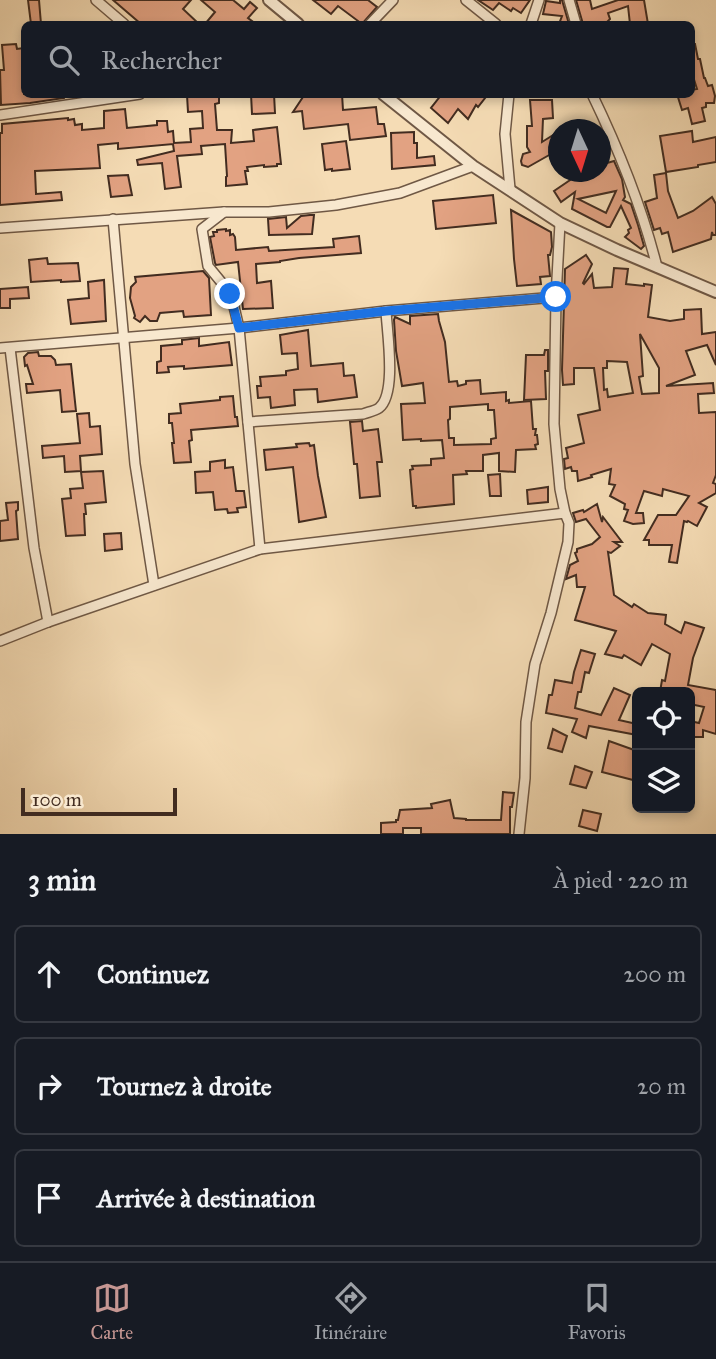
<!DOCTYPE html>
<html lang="fr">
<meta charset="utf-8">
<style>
:root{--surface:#171b24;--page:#20242c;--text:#f1f3f6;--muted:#9ea1a6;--line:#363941;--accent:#c59692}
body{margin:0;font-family:"IM FELL Great Primer",serif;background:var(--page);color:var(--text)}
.controls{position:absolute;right:21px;bottom:21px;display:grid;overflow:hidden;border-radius:10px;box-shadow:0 4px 10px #0003}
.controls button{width:63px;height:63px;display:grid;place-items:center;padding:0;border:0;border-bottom:2px solid var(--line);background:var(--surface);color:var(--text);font:35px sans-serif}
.compass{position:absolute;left:548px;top:119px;width:63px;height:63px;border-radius:50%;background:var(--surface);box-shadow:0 4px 10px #0003;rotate:176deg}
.scale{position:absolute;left:21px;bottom:18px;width:156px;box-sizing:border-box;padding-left:7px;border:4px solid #422c20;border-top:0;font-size:19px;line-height:24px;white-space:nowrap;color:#422c20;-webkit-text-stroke:5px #f8e8cf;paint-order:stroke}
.stop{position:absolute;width:21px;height:21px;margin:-16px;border:5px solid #1a73e8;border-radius:50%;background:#fff}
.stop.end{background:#1a73e8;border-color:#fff;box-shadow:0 2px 7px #0008}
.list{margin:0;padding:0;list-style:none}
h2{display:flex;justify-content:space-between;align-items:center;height:91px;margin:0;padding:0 28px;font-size:30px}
h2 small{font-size:23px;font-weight:400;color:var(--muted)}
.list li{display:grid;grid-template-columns:46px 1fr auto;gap:21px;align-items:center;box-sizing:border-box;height:98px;margin:0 14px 14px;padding:0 14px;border:2px solid var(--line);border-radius:10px}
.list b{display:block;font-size:26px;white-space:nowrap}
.list em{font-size:23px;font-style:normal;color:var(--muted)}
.icon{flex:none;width:38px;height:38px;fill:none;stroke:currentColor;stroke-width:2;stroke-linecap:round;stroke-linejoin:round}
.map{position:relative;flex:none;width:716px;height:834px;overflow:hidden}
.search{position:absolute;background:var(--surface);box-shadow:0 4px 10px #0003;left:21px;right:21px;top:21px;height:77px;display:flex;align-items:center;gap:18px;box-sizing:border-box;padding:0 24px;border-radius:10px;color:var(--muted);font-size:26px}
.sheet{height:427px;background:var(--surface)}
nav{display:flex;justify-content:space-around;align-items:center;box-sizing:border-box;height:98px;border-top:2px solid var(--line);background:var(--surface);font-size:19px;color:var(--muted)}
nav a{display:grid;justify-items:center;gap:4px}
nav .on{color:var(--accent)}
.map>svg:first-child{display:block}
.building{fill:#e2a282;stroke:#422c20;stroke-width:2;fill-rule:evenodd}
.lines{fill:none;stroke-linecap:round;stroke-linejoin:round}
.minor-casing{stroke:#6f5845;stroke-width:12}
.tertiary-casing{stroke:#6f5845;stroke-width:14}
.minor{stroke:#f8e8cf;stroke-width:9}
.tertiary{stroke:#f8e8cf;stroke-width:10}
.route{stroke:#1a73e8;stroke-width:9}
</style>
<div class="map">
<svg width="716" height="834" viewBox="0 0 716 834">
<rect width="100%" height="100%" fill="#f5dcb5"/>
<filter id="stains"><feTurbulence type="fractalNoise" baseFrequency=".00286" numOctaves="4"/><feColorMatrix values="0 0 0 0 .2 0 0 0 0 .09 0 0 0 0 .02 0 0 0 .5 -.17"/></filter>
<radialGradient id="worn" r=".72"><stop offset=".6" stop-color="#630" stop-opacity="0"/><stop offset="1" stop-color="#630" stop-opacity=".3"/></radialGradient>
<g class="building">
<polygon points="28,0 39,0 41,24 31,24"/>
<polygon points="113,0 191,0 183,9 199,24 141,24"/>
<polygon points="201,0 233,0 244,9 250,2 257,8 248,18 256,24 205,24 215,12"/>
<polygon points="313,0 368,0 377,7 362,24 338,6 331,14"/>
<polygon points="478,0 530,0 521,13 513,8 511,11 499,3 493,10"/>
<polygon points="560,0 562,0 569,24 559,24 562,16 543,14 546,1 560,3"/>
<polygon points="576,0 590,0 592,9 618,0 644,0 648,24 630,24 628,6 608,13 610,19 606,23 583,24"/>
<polygon points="16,44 17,49 24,48 24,94 64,94 64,98 30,103 1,105 0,70 4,70 2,45"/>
<polygon points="691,44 695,44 698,59 700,59 704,78 705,78 708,86 712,85 715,96 714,103 706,103 706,107 702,108 705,121 692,124 688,108 682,110 677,94 691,94 691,90 697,89 691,70"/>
<polygon points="219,94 219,103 215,104 217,130 232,130 231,143 254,141 253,130 277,127 281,164 277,164 277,166 264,167 264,165 247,167 248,171 245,171 247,184 226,186 226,177 227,176 225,144 201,146 202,154 177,156 181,187 165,189 162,163 138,165 137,160 174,151 173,144 118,149 118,143 98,145 100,168 35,171 36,194 61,192 62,200 0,205 0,133 2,133 2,124 68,118 68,120 74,119 75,125 82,124 82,130 104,128 104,111 125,109 127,128 157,125 157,121 167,121 168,132 173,131 174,143 191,142 190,129 203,128 202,111 188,112 187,95"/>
<polygon points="251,94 274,94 275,113 252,114"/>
<polygon points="305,94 342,94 343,110 376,107 378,124 384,124 386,136 350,140 348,124 304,129 302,111 293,112"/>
<polygon points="442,94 481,94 485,98 478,107 476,105 468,119 458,109 448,123 431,108"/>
<polygon points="530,100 552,100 553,118 543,119 542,142 558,132 558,150 528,167 522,165 521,161 523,154 530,152 527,147 527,126 532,126"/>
<polygon points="692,131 693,142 716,137 716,162 698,165 698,167 666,172 660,136"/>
<polygon points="414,132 414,143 417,143 417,158 434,156 435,165 392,169 391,133"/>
<polygon points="346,141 350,169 332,171 332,169 325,170 322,144"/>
<path d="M614 161 622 179 625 197 623 200 631 204 638 225 644 246 641 249 625 237 629 233 628 230 631 228 621 206 610 227H607L572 209 575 192 561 202 554 191 582 172H600V165ZM616 191 606 213 578 199Z"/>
<polygon points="666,173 668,191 678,218 693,211 712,197 716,204 716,235 713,235 712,232 711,239 673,252 668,232 662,234 660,228 654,230 645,202 657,198 654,175"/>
<polygon points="128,175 132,195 111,197 108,176"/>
<polygon points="493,195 496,223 436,229 433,201"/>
<polygon points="511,210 551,232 552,247 550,255 548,255 550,276 540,277 541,284 517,286 514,259"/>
<polygon points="310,215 314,215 312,234 269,235 268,219 286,217 287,228 301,216"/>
<polygon points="226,229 226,231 230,230 230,235 233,234 235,237 236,250 268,247 269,251 334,247 333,239 359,236 361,253 299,258 280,261 280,262 256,264 257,283 271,281 273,308 243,309 238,262 216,265 215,263 210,237 214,236 213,232 217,232 217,230"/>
<path d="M586 255 592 264 583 283 584 284 592 274 594 288 612 287 614 268 628 269 626 284 644 286V284L652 285 648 317 670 321 684 319V310L701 309 702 334 716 332V365L707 345 686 351 695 375 666 386 713 383 714 393 698 394 699 413 716 412V475L713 483 716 484V493L699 503 707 507 697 526 688 521 687 522 684 521 677 563 669 562 672 545H649V540H644L658 515H676L689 496 663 489 662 496 644 491 636 513H643L644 523 633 524 624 521 628 510 624 509 625 504 610 496 615 485 609 484 611 469 591 475 592 477 578 481 577 471H572L571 467 565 469 564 459 568 458 566 448 584 443 578 415 600 410 594 368H574V384L563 385 562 370 565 269ZM640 334 659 368V393L642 394 639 377 643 376ZM607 361 627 362 633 393 608 397 607 389 604 390 603 368H607Z"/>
<polygon points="47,258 48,264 78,263 80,281 61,282 61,280 31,282 29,260"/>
<polygon points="203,271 209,278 211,315 184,317 183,311 160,313 157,321 150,321 145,316 140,322 134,318 135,316 130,298 131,287 136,282 135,277"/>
<polygon points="104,280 106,321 71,324 68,300 89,298 88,282"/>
<polygon points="28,287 29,298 10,299 10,308 0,308 0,289"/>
<path d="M438 314 439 321 445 342 449 382 457 381 458 386 466 384V381L480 380 481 394 506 392V401L509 400V403L531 401 533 429H536L535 435H537L538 444 535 445 536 449 516 450 515 472 499 471V453L483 455V471H466L467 474 453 475 454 504 416 508V506H413L410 470 413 469 412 466 431 465V459L444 458 442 440 421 441V439L403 440 401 404 425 403 423 383 402 386 396 351 394 320 395 317 410 324V316ZM488 404V410H494L496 438 491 439V444L454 445V438H449L448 420 450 419V407Z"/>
<polygon points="308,330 311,366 343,363 344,376 354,375 357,397 318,402 317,389 294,390 295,405 271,408 270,397 258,398 257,386 261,386 260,377 286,375 286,371 298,369 297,353 282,354 280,335"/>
<polygon points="199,338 199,346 229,342 232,365 184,369 184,366 168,367 169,372 157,373 157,362 161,361 161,346 182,344 182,340"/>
<polygon points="545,350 548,350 548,371 545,371 546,399 524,400 526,355 544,355"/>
<polygon points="38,352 39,356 51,356 55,360 56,365 71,364 76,411 62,412 60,390 27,393 26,384 33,384 27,365 25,366 24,357 28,353"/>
<polygon points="233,396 235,417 237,417 238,426 191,430 192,440 189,441 191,462 174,463 172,443 174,443 172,423 169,423 169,414 181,413 180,404 220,400 220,397"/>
<polygon points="89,413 90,427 100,426 102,454 80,456 81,471 65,472 64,456 43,458 42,446 80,443 77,414"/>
<polygon points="362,421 363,431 378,429 382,462 377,462 380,496 360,498 357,464 354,464 350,422"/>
<polygon points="309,443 310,446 314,445 318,476 326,517 299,522 293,467 266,470 264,450 297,447 296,444"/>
<polygon points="225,460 225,468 233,467 236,491 244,491 246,507 237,508 238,512 228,513 227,509 215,510 213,492 196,493 195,472 210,471 210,462"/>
<polygon points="103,471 106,502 85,504 86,514 84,514 85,535 66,536 62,499 71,498 70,489 83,488 81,472"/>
<polygon points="500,474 501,496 490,496 488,475"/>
<polygon points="548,487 548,502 528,504 527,490"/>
<polygon points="18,502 18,510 16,511 18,539 0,541 0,521 8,520 6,503"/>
<polygon points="597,504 602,522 603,517 622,542 614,542 620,546 611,553 608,552 614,595 632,607 634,604 648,613 666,615 665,624 681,633 685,622 704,628 693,658 688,685 716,690 716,734 703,730 703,737 690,737 690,721 699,723 704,707 690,704 690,692 660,692 662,680 665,681 670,654 652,644 641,665 624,655 622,658 605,654 616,631 575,620 585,587 577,587 576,575 566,579 570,565 578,561 575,553 577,552 577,549 592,544 600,537 586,519 576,522 573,513 583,510 584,512"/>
<polygon points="121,533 122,549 105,551 104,534"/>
<polygon points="581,650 595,654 589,673 585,672 581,692 578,692 575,708 601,715 614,688 630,695 619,720 637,724 637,735 589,726 586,738 572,732 577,719 546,713 549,695 552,695 555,680 572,683 574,672"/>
<polygon points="553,729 567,736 562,752 548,748"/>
<polygon points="609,741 637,751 637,767 633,780 602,772"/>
<polygon points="575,766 592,772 586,788 570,784"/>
<polygon points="503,792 514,793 512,807 510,807 510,834 421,834 421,828 403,828 403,834 381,834 381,823 396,822 396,820 398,820 400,810 432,808 431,804 450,800 454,818 466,819 466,820 501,820"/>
<polygon points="583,810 601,814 597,831 579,826"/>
</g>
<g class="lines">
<g class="minor-casing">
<g id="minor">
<polyline points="96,0 124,24"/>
<polyline points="466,0 496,24"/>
<polyline points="569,0 576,24"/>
<polyline points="370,24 393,0"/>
<polyline points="531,24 539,0"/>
<polyline points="509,94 505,134 510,189"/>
<path d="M592 94C619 150 642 207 657 267"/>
<polyline points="0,115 140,94"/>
<polyline points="224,212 202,229 208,266 231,294 239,328 260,549"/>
<polyline points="113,219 135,464 154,585"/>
<polyline points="0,228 224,212 269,212 336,205 400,193 473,166"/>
<polyline points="0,348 239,328 386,311 556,297"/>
<polyline points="10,348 34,548 48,622"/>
<path d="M248 422 363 414C368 412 375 411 379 408 397 394 387 332 386 311"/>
<polyline points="0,641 48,622 260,549 565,513"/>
<polyline points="519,834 525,778 526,722 535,664 551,613 568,542 569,523 565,513 560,489 554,424 556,297 560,223"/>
</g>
</g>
<g class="tertiary-casing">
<g id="tertiary">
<polyline points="269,0 298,24"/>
<polyline points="383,94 473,166 560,223 617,250 716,292"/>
</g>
</g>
<use href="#minor" class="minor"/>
<use href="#tertiary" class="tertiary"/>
</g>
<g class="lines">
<polyline class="route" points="230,294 239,328 386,311 556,297"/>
</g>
<rect width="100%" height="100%" filter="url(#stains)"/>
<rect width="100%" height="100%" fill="url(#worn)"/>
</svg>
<div class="controls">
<button><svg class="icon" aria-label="locate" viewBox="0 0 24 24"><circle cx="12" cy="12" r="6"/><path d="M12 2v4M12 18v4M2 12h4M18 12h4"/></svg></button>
<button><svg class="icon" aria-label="layers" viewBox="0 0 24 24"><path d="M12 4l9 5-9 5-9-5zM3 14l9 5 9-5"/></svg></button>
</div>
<svg class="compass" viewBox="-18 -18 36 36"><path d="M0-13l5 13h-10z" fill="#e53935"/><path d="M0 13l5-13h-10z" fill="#9ea1a6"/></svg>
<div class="scale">100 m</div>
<div class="stop" style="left:556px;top:297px"></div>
<div class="stop end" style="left:230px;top:294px"></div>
<div class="search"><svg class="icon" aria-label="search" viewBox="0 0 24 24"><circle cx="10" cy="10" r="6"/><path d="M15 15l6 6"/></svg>Rechercher</div>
</div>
<section class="sheet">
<h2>3 min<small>À pied · 220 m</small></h2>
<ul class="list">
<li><svg class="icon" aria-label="ahead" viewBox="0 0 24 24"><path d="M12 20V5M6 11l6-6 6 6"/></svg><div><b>Continuez</b></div><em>200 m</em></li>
<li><svg class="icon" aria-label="right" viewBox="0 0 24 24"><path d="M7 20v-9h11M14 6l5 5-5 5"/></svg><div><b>Tournez à droite</b></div><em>20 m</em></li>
<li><svg class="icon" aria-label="arrive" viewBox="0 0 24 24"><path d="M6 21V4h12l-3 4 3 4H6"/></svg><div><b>Arrivée à destination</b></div></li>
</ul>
</section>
<nav>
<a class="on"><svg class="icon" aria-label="map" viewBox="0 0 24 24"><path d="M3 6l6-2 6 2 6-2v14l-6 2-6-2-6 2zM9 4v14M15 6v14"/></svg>Carte</a>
<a><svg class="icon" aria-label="directions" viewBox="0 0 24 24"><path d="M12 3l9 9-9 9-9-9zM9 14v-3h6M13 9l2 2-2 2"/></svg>Itinéraire</a>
<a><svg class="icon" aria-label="saved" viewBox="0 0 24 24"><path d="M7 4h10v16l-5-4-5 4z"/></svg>Favoris</a>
</nav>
